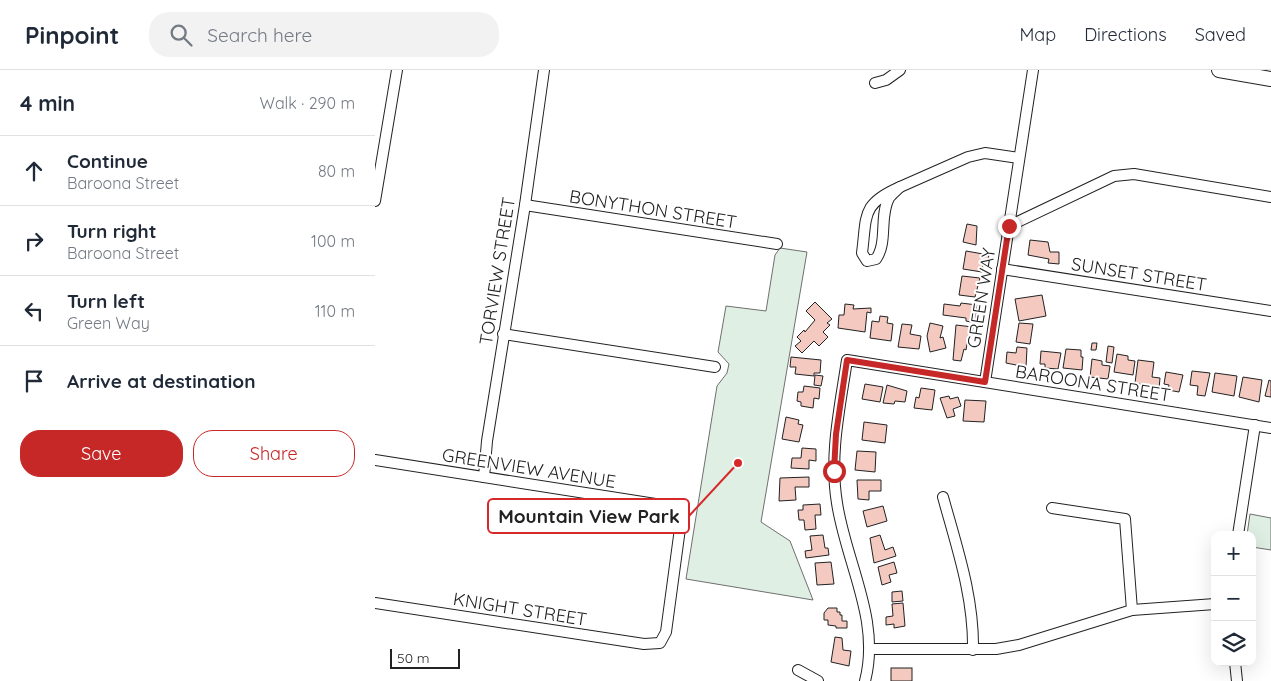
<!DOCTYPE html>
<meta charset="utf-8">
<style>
:root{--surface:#fff;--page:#f2f2f3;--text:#1f2937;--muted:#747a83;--line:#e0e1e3;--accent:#c62828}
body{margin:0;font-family:Quicksand,sans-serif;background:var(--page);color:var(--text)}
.controls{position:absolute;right:15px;bottom:15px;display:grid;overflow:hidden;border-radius:10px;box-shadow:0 5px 20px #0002}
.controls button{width:45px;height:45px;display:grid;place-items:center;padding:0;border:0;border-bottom:1px solid var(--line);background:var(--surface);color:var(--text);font:25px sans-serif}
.scale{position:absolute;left:15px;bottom:12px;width:70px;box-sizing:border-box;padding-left:5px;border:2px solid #222;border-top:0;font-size:14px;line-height:18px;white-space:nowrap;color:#222;-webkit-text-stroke:4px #fff;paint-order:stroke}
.stop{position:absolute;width:15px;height:15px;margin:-11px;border:4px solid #c62828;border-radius:50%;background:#fff}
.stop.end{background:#c62828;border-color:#fff;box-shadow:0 1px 5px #0008}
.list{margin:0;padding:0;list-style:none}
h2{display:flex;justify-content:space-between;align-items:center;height:65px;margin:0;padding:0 20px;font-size:21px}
h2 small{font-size:16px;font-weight:400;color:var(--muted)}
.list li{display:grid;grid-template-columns:32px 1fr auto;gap:15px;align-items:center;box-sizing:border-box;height:70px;padding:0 20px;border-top:1px solid var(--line)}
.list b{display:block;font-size:19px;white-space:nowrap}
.list p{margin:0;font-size:16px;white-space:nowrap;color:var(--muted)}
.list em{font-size:16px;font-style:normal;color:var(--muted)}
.actions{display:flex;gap:10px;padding:15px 20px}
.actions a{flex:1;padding:11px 0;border:1px solid var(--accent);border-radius:20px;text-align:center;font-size:18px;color:var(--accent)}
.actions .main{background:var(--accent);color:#fff}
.icon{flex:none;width:28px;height:28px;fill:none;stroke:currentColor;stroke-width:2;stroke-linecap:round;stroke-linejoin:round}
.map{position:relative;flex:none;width:896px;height:611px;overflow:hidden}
header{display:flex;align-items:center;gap:30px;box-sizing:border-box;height:70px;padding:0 25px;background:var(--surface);border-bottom:1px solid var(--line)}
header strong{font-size:24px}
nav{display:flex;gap:28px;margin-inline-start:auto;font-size:18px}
.search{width:350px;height:45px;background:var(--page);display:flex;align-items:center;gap:12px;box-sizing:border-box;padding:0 18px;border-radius:20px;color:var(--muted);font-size:19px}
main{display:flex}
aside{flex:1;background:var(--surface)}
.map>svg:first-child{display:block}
.green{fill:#e0efe3;stroke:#6f6f6f}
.building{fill:#f3c9c0;stroke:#222}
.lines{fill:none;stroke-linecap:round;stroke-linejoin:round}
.minor-casing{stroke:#222;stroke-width:12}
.major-casing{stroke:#222;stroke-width:16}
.minor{stroke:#fff;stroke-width:10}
.major{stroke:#fff;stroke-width:14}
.route{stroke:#c62828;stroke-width:6}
.labels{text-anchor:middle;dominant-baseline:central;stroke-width:4;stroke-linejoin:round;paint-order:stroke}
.street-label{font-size:18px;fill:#222;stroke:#fff}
.leader{fill:none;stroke:#d62828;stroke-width:2}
.callout-dot{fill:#d62828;stroke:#fff;stroke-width:2}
.callout{fill:#fff;stroke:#d62828;stroke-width:2}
.callout-label{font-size:19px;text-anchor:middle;font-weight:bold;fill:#222}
</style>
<header>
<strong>Pinpoint</strong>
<div class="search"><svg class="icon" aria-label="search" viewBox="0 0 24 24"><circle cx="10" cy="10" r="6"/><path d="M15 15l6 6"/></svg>Search here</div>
<nav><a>Map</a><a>Directions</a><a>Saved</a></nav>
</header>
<main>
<aside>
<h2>4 min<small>Walk · 290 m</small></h2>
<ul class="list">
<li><svg class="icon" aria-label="ahead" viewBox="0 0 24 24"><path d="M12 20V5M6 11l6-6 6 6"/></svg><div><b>Continue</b><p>Baroona Street</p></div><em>80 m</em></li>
<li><svg class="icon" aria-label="right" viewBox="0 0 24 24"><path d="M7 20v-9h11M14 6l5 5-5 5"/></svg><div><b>Turn right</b><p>Baroona Street</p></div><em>100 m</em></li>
<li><svg class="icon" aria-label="left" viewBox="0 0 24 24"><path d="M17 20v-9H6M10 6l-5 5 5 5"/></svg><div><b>Turn left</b><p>Green Way</p></div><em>110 m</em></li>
<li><svg class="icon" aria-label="arrive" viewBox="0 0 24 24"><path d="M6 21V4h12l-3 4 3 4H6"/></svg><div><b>Arrive at destination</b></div></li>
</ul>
<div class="actions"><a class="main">Save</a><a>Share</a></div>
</aside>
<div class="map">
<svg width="896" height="611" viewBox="0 0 896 611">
<rect width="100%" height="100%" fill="#fff"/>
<g class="green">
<polygon points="405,178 432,182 386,452 415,471 438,530 311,509 342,316 352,303 354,294 343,282 351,236 391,241 400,185"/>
<polygon points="875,444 896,448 896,480 877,477 877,465 872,465"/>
</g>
<g class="building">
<polygon points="592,154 602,156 601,175 588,172"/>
<polygon points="655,170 673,172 675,182 684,182 684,194 673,193 674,189 653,185"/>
<polygon points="591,181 614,185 612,194 608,194 607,202 588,199"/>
<polygon points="587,206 605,208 600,227 584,225"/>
<polygon points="667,225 671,246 644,251 640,229"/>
<polygon points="440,232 457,249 452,253 455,255 448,262 453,267 444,276 439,271 427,283 420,276 426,271 422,267 429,260 430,262 440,250 431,241"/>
<polygon points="586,233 602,235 600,253 591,251 591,248 568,245 569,234 585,236"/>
<polygon points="470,234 479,235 478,239 496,238 496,243 492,242 490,262 463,258 464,245 469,245"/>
<polygon points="505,246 513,247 512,253 518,254 516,271 495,268 497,251 504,252"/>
<polygon points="555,253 568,256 565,268 568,267 571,278 555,282 552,266"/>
<polygon points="644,253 658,254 655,274 641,272"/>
<polygon points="527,254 537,255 535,264 546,266 544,279 523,277"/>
<polygon points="581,255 598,257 596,269 593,268 591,280 589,279 586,291 578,290"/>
<polygon points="717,273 722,273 721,280 716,280"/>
<polygon points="733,276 739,277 737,293 731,292"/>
<polygon points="642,277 652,278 651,297 631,293 632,282 641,283"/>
<polygon points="691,279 706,280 706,287 708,287 707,300 688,298"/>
<polygon points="666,281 686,283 683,299 670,298 670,294 665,294"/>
<polygon points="742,284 753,286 753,290 760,291 758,305 739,302"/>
<polygon points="416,287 446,290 445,303 439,303 439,306 420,304 421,297 415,297"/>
<polygon points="717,289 727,291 727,295 735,296 733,309 715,307"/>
<polygon points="763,290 779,292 777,307 785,308 784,319 760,313"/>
<polygon points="817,301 835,303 830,326 822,325 823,316 815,315"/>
<polygon points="791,302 808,305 804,322 793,320 794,315 789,314"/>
<polygon points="840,303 862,306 859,326 837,322"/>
<polygon points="440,305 448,306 446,316 439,315"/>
<polygon points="868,307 887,310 884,332 864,327"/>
<polygon points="894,310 896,311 896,327 890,326"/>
<polygon points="490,314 508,317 505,332 487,329"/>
<polygon points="512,315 532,321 530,332 520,331 519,334 508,333"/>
<polygon points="429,316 445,318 444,329 439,328 438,338 426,336 426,332 422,331 423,322 428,322"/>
<polygon points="546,318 560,320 557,340 539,338 541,327 544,328"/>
<polygon points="574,326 575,329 583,327 586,336 578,339 580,346 572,348 565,328"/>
<polygon points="590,330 611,331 609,352 588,351"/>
<polygon points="411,347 424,350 423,354 428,355 424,372 407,369"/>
<polygon points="489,352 512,355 510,373 487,370"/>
<polygon points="427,378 441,379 441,391 434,390 434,399 416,398 417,388 426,388"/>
<polygon points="482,381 501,382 500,402 480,400"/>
<polygon points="434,407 434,417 420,417 421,430 404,431 405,408"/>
<polygon points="482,410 506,410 506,421 494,421 494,430 483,429"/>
<polygon points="445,434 446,445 440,445 441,459 430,460 429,450 424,450 423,440 428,440 428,435"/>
<polygon points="508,436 512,451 492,457 488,441"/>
<polygon points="448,465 450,478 453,478 454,485 431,488 430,481 437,480 435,466"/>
<polygon points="505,465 510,480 518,477 521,486 499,493 495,468"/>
<polygon points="456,492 459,514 442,515 440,493"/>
<polygon points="519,492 522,503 514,505 516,512 507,515 503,497"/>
<polygon points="527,521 528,531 517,532 517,522"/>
<polygon points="528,533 530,556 519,558 519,554 511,555 511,547 518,546 517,534"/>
<polygon points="453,538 462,538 462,542 465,542 465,545 467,545 467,551 472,551 472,558 461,558 461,556 453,555 453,550 449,550 449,543"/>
<polygon points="460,567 467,568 468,580 476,581 474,596 456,592"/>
<rect x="516" y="598" width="21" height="13"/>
</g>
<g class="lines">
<g class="minor-casing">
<g id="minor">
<polyline points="500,13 511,10 525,0"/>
<path d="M525 117C522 120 517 124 514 128 504 146 513 172 501 189L492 191 487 183C492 145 486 134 525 117Z"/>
<polyline points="525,117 593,87 610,83 644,88"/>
<polyline points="0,131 22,0"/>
<polyline points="150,135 402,174"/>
<polyline points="634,156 739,106 759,104 896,127"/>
<polyline points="627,199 896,241"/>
<polyline points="128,264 340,297"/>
<polyline points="610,312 658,0"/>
<polyline points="0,390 293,436 302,442 306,451 291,562 285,573 269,574 0,533"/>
<polyline points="109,407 112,371 150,135 169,0"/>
<path d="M568 427C582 478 599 527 598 580"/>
<polyline points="677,438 750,449 757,540"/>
<polyline points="863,465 880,355"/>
<polyline points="495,579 621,579 644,575 757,540 840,534"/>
<polyline points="860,592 862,611"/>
<polyline points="423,600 443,611"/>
<path d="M490 611C506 550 471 493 462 433 454 385 465 337 472 290L896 358"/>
</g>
</g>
<g class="major-casing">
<polyline id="major" points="844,0 896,9"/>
</g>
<use href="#minor" class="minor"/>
<use href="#major" class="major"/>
</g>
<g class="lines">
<polyline class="route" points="459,401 461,364 472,290 610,312 634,156"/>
</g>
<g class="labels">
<g class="street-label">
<text transform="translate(278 139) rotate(9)">BONYTHON STREET</text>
<text transform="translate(122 201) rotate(-81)">TORVIEW STREET</text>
<text transform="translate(764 204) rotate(9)">SUNSET STREET</text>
<text transform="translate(606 228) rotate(-81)">GREEN WAY</text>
<text transform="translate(718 313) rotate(9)">BAROONA STREET</text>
<text transform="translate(154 398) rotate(9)">GREENVIEW AVENUE</text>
<text transform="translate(145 539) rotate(9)">KNIGHT STREET</text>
</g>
</g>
<path class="leader" d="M363 393L314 446"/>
<circle class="callout-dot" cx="363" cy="393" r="5"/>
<rect class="callout" x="113" y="429" width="201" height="34" rx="5"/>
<g class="callout-label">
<text x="214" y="453">Mountain View Park</text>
</g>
</svg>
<div class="controls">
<button>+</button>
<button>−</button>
<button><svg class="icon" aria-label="layers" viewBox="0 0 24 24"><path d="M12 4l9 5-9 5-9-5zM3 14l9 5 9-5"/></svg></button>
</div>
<div class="scale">50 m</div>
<div class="stop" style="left:459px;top:401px"></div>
<div class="stop end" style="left:634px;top:156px"></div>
</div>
</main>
